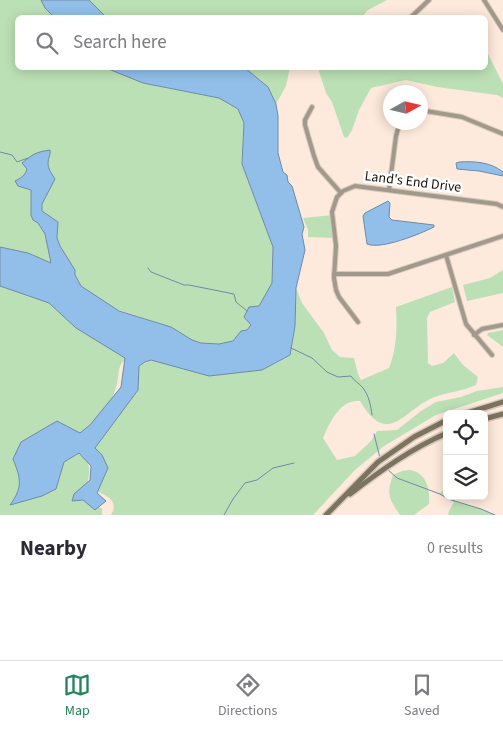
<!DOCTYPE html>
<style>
:root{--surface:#fff;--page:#f2f2f3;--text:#2b2b33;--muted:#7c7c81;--line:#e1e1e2;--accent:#23845c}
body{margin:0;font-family:"Source Sans 3",sans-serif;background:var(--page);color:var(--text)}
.controls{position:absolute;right:15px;bottom:15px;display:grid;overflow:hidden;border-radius:8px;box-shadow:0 2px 12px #0003}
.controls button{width:45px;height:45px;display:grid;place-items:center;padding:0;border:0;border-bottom:1px solid var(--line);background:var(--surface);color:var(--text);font:25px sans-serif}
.compass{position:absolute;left:383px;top:85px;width:45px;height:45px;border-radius:50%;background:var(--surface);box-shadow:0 2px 12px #0003;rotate:82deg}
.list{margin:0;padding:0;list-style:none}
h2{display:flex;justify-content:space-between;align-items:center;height:65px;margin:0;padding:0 20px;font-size:21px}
h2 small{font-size:16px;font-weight:400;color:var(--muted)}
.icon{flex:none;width:28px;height:28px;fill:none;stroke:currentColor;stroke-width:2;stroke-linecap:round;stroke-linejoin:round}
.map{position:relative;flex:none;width:503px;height:515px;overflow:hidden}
.search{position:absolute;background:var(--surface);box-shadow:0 2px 12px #0003;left:15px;right:15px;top:15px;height:55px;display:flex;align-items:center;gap:12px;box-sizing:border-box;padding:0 18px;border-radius:8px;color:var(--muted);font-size:19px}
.sheet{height:145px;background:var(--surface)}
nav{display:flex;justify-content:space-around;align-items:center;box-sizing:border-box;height:70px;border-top:1px solid var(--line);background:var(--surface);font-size:14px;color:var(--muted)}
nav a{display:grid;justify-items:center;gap:2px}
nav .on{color:var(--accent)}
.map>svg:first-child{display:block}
.green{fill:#bce0b5}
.water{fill:#91bfe9;stroke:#6e8ba6}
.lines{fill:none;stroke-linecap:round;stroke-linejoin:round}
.stream{stroke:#6e8ba6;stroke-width:1}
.minor-casing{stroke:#d9c7ba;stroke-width:6}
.secondary-casing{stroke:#d9c7ba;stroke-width:8}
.minor{stroke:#a09a8c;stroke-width:4}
.secondary{stroke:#7a735e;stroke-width:5}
.labels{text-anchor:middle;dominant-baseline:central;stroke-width:5;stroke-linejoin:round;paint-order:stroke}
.street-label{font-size:14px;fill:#1b1108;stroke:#fff}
</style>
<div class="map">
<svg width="503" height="515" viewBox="0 0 503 515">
<rect width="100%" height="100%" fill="#fdeadc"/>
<g class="green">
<polygon points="0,0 41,0 45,8 54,17 18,18 18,68 106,68 143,83 219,98 238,109 244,123 242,164 273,247 272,283 251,326 247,330 241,331 233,342 219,344 201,343 192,340 171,327 112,308 28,253 0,247"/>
<polygon points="89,0 387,0 368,10 361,18 106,17"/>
<polygon points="486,50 503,84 503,98 497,95 437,87 406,80 371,88 359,110 352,130 347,138 344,137 332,102 326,93 318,68 486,68"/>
<polygon points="244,68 290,68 286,86 276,104 268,87"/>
<polygon points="333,215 335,238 308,237 308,230 303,218"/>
<path d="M0 269 128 357C116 367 120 371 117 384 110 410 91 431 77 452 96 460 88 481 84 496L102 509V515H0Z"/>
<polygon points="503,270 503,293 467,301 463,285 490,278"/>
<path d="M452 287 455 302 430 312 427 318 428 363 432 366 443 363 454 353 463 365 478 377 476 385C463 391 449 392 435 397 404 408 389 450 360 401 340 399 330 422 323 438L337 460 355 456 371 441 377 431 397 430 421 411 436 402 461 397 477 391 503 387V393L436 415 384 446 355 470 313 515H111C119 501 108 496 96 491L91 443 138 389 139 366 151 360 262 370 290 355 295 326 296 288 302 303 324 333 332 350 340 357 354 358 358 374 361 380 389 368C397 348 397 329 396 307Z"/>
<polygon points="503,330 503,347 487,335 488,333"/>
<path d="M410 470C427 473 430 490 429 504L414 515H400C389 499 386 494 393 475L402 471Z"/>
<polygon points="445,488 447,488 447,496 455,496 455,502 481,509 495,515 448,515 449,511 454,502 440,494"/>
</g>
<g class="water">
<polygon points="41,0 89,0 106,17 54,17 45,8"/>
<path d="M106 68H245L268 87 276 104 278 116V153L283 172 287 175 288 182 292 186 304 227 302 234 305 250 296 288 295 326 290 355 262 370 209 376 151 360 145 362 139 366 138 390 95 448 102 455 108 468 97 493 106 501 95 510 83 500 72 501 74 494 90 480 91 466 79 453 64 462 56 489 42 496 10 505C23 487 21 479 13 459L21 442 57 421 80 433 90 425 121 387 125 358 76 328 49 303 0 286V247L28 253 51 263 45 234 38 223 33 220 31 215V190L18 186 15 181C21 178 25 176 27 169L22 163C33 154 36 152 50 150 51 155 48 158 48 163 48 169 52 174 55 179L42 204V211L58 222 57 238 60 246 75 270V275L81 286 119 311 171 327 192 340 201 343 219 344 233 341 241 331 247 330 251 325 244 317 249 307 259 306 272 283 273 247 242 164 244 123 238 109 219 98 143 83Z"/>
<path d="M459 162C474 161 491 162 503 172V176L479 171 457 169 456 163Z"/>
<path d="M388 201 390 203 389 217 392 220 434 225V227C420 234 381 250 367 244L363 216 365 213Z"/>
</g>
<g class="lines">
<g class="stream">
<polyline points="0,152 12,155 17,162 28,158"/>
<polyline points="148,268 151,272 184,285 189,285 234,294 236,302 247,311"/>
<path d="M291 348 312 358 327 372 338 377 351 376C354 381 359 383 363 388 369 396 371 406 372 415"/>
<polyline points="374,434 380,458"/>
<polyline points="387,469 397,478 440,494 448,499 481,509 495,515"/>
<polyline points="224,515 233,499 245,483 257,480 273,468 294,463"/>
</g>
<g class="minor-casing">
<g id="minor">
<polyline points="484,0 503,30"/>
<polyline points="410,18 429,0"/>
<polyline points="312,107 305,120 305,125 314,156 318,167 341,193"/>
<polyline points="420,110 462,117 503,134"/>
<polyline points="389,190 396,136 400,122"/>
<polyline points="446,255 466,324 492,355"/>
<polyline points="334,274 388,274 503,236"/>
<polyline points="358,322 339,297 336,290 334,278 336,246 332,212 337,197 343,191 355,186 497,204 503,207"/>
<polyline points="474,335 482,329 503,325"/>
</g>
</g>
<g class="secondary-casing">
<g id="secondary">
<polyline points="464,414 503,402"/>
<polyline points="484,419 503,414"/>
<path d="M350 494C380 471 412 448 447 433"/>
<polyline points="326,515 378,462 414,437 447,420"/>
</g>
</g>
<use href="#minor" class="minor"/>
<use href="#secondary" class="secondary"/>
</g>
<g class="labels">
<g class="street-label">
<text transform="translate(413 182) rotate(7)">Land's End Drive</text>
</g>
</g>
</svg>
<div class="controls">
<button><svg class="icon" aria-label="locate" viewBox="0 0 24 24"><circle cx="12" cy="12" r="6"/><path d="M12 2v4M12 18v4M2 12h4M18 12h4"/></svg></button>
<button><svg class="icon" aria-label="layers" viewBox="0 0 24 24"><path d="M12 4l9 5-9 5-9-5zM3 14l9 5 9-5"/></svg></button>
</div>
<svg class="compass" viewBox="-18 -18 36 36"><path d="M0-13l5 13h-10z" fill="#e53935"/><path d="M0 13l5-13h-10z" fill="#7c7c81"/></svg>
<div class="search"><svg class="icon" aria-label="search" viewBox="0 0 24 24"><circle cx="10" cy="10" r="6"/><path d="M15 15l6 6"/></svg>Search here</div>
</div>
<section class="sheet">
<h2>Nearby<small>0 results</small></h2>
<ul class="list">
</ul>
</section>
<nav>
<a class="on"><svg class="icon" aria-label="map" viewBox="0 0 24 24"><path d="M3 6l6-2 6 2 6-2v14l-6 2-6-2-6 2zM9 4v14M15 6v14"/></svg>Map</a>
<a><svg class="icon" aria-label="directions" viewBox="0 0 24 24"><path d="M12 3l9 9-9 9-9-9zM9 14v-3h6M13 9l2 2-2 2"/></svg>Directions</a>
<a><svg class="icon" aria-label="saved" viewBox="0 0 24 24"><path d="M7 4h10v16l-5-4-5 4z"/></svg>Saved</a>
</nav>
